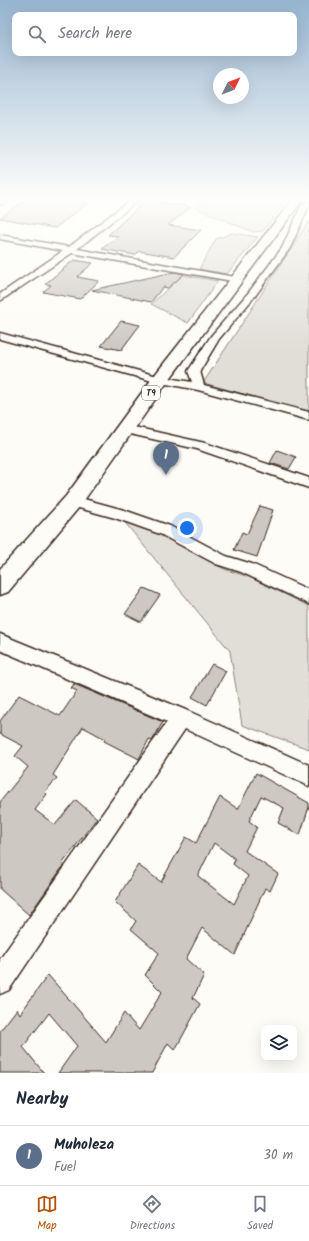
<!DOCTYPE html>
<style>
:root{--surface:#fff;--page:#f6f6f7;--text:#1f2937;--muted:#747a83;--line:#e0e1e3;--accent:#b45309}
body{margin:0;font-family:Kalam,sans-serif;background:var(--page);color:var(--text)}
.controls{position:absolute;right:12px;bottom:12px;display:grid;overflow:hidden;border-radius:8px;box-shadow:0 4px 16px #0002}
.controls button{width:36px;height:36px;display:grid;place-items:center;padding:0;border:0;border-bottom:1px solid var(--line);background:var(--surface);color:var(--text);font:20px sans-serif}
.compass{position:absolute;left:213px;top:68px;width:36px;height:36px;border-radius:50%;background:var(--surface);box-shadow:0 4px 16px #0002;rotate:47deg}
.you{position:absolute;left:187px;top:528px;width:14px;height:14px;margin:-10px;border:3px solid #fff;border-radius:50%;background:#1a73e8;box-shadow:0 0 0 6px #1a73e833}
.badge{display:grid;place-items:center;width:26px;height:26px;border-radius:50%;background:var(--accent);color:#fff;font-size:13px;font-weight:700}
.pin{position:absolute;translate:-50% -33px;filter:drop-shadow(0 1px 2px #0008)}
.pin::after{content:'';position:absolute;top:21px;width:14px;height:12px;background:inherit;clip-path:polygon(0 0,100% 0,50% 100%)}
.list{margin:0;padding:0;list-style:none}
h2{display:flex;justify-content:space-between;align-items:center;height:52px;margin:0;padding:0 16px;font-size:17px}
h2 small{font-size:13px;font-weight:400;color:var(--muted)}
.list li{display:grid;grid-template-columns:26px 1fr auto;gap:12px;align-items:center;box-sizing:border-box;height:60px;padding:0 16px;border-top:1px solid var(--line)}
.list b{display:block;font-size:15px;white-space:nowrap}
.list p{margin:0;font-size:13px;white-space:nowrap;color:var(--muted)}
.list em{font-size:13px;font-style:normal;color:var(--muted)}
.icon{flex:none;width:22px;height:22px;fill:none;stroke:currentColor;stroke-width:2;stroke-linecap:round;stroke-linejoin:round}
.map{position:relative;flex:none;width:309px;height:1073px;overflow:hidden}
.search{position:absolute;background:var(--surface);box-shadow:0 4px 16px #0002;left:12px;right:12px;top:12px;height:44px;display:flex;align-items:center;gap:10px;box-sizing:border-box;padding:0 14px;border-radius:8px;color:var(--muted);font-size:15px}
.sheet{height:112px;background:var(--surface)}
nav{display:flex;justify-content:space-around;align-items:center;box-sizing:border-box;height:56px;border-top:1px solid var(--line);background:var(--surface);font-size:11px;color:var(--muted)}
nav a{display:grid;justify-items:center;gap:2px}
nav .on{color:var(--accent)}
.map>svg:first-child{display:block}
.green{fill:#e1ded7;stroke:#8e847a}
.building{fill:#cdc8c2;stroke:#3b2a1e;fill-rule:evenodd}
.lines{fill:none;stroke-linecap:round;stroke-linejoin:round}
.minor-casing{stroke:#3b2a1e;stroke-width:3}
.trunk-casing{stroke:#3b2a1e;stroke-width:3}
.minor{fill:#fdfcf7;fill-rule:evenodd}
.trunk{fill:#fdfcf7;fill-rule:evenodd}
.labels{text-anchor:middle;dominant-baseline:central;stroke-width:3;stroke-linejoin:round;paint-order:stroke}
.shield{fill:#fdfcf7;stroke:#75695f;stroke-width:1}
.shield-label{font-size:9px;font-weight:bold;fill:#3b2a1e}
</style>
<div class="map">
<svg width="309" height="1073" viewBox="0 0 309 1073">
<rect width="100%" height="100%" fill="#fdfcf7"/>
<filter id="ink" filterUnits="userSpaceOnUse"><feTurbulence type="fractalNoise" baseFrequency=".025" numOctaves="2"/><feDisplacementMap in="SourceGraphic" scale="8" xChannelSelector="R" yChannelSelector="G"/><feConvolveMatrix kernelMatrix="1 2 1 2 8 2 1 2 1" color-interpolation-filters="sRGB"/></filter>
<g filter="url(#ink)">
<g class="green">
<polygon points="207,199 266,199 284,204 263,231 253,232 194,207"/>
<polygon points="309,221 309,412 203,383 209,374"/>
<polygon points="232,233 258,237 227,274 199,269 216,239"/>
<polygon points="183,275 218,281 188,323 151,304"/>
<polygon points="122,519 182,542 202,557 224,569 249,577 309,606 309,749 242,725 230,651"/>
</g>
<g class="building">
<polygon points="27,199 59,199 88,203 55,228 0,218"/>
<polygon points="146,200 191,207 168,225 201,230 174,257 139,251 135,255 102,249 118,236 108,235"/>
<polygon points="74,260 93,263 77,277 99,281 80,299 43,292 51,285 45,284"/>
<polygon points="174,272 184,274 168,288 163,287 151,302 92,290"/>
<polygon points="121,321 140,325 121,350 101,346"/>
<polygon points="277,450 296,457 289,469 270,463"/>
<polygon points="260,506 273,510 257,557 234,550 242,532 247,534"/>
<polygon points="144,588 160,595 141,622 125,614"/>
<polygon points="212,664 226,671 207,705 192,697"/>
<polygon points="74,684 163,722 152,741 149,739 139,759 104,741 105,739 83,727 53,775 57,778 45,792 47,794 35,810 55,825 76,800 97,818 62,864 64,865 29,915 0,889 0,802 28,767 15,756 23,746 0,734 0,721 19,695 60,716 77,691 71,688"/>
<path d="M256 773 309 803V807L300 835 278 823 284 808 261 796 249 821 257 827 245 851 278 874 270 891 265 888 235 955 202 928 186 959 204 975 193 998 200 1004 175 1050 168 1043 152 1073H58L77 1046 49 1013 23 1047 44 1073H0V1031L17 1009 20 1014 48 975 106 1042 124 1013 139 1030 162 992 145 975 159 953 131 929 136 921 115 902 138 865 161 882 186 837 196 843 220 797 238 809ZM214 843 235 859 233 864 248 876 234 904 198 876Z"/>
</g>
<g class="lines">
<g class="minor-casing">
<g id="minor">
<polygon points="3,199 11,199 0,205 0,200"/>
<polygon points="132,199 140,199 77,249 235,277 238,278 238,282 72,253 0,301 0,294 63,251 0,239 0,235 69,247"/>
<polygon points="306,201 309,201 309,206 290,248 255,296 219,339 200,371 204,385 309,412 309,420 198,390 156,382 0,339 0,333 161,377 192,382 188,371 211,336 249,292 282,248 301,206"/>
<polygon points="125,425 205,443 309,478 309,488 197,449 121,432 119,429"/>
<polygon points="73,496 124,510 170,526 226,556 252,564 309,590 309,604 241,572 216,564 160,534 115,518 68,505 66,501 68,497"/>
<polygon points="0,634 188,711 309,765 309,786 185,729 9,990 0,994 0,959 167,722 0,650"/>
</g>
</g>
<g class="trunk-casing">
<polygon id="trunk" points="293,199 303,199 166,384 80,506 8,592 0,595 0,569 66,496 154,376"/>
</g>
<use href="#minor" class="minor"/>
<use href="#trunk" class="trunk"/>
</g>
</g>
<linearGradient id="sky" x2="0" y2="1"><stop stop-color="#96b4d0"/><stop offset="0.57" stop-color="#fefefb"/><stop offset="1" stop-color="#fefefb" stop-opacity="0"/></linearGradient>
<rect width="309" height="349" fill="url(#sky)"/>
<g class="labels">
<rect class="shield" x="142" y="386" width="18" height="14" rx="3"/>
<g class="shield-label">
<text x="151" y="393">T9</text>
</g>
</g>
</svg>
<div class="controls">
<button><svg class="icon" aria-label="layers" viewBox="0 0 24 24"><path d="M12 4l9 5-9 5-9-5zM3 14l9 5 9-5"/></svg></button>
</div>
<svg class="compass" viewBox="-18 -18 36 36"><path d="M0-13l5 13h-10z" fill="#e53935"/><path d="M0 13l5-13h-10z" fill="#747a83"/></svg>
<div class="you"></div>
<div class="pin badge" style="left:166px;top:475px;background:#5c6f8a">1</div>
<div class="search"><svg class="icon" aria-label="search" viewBox="0 0 24 24"><circle cx="10" cy="10" r="6"/><path d="M15 15l6 6"/></svg>Search here</div>
</div>
<section class="sheet">
<h2>Nearby<small></small></h2>
<ul class="list">
<li><span class="badge" style="background:#5c6f8a">1</span><div><b>Muholeza</b><p>Fuel</p></div><em>30 m</em></li>
</ul>
</section>
<nav>
<a class="on"><svg class="icon" aria-label="map" viewBox="0 0 24 24"><path d="M3 6l6-2 6 2 6-2v14l-6 2-6-2-6 2zM9 4v14M15 6v14"/></svg>Map</a>
<a><svg class="icon" aria-label="directions" viewBox="0 0 24 24"><path d="M12 3l9 9-9 9-9-9zM9 14v-3h6M13 9l2 2-2 2"/></svg>Directions</a>
<a><svg class="icon" aria-label="saved" viewBox="0 0 24 24"><path d="M7 4h10v16l-5-4-5 4z"/></svg>Saved</a>
</nav>
